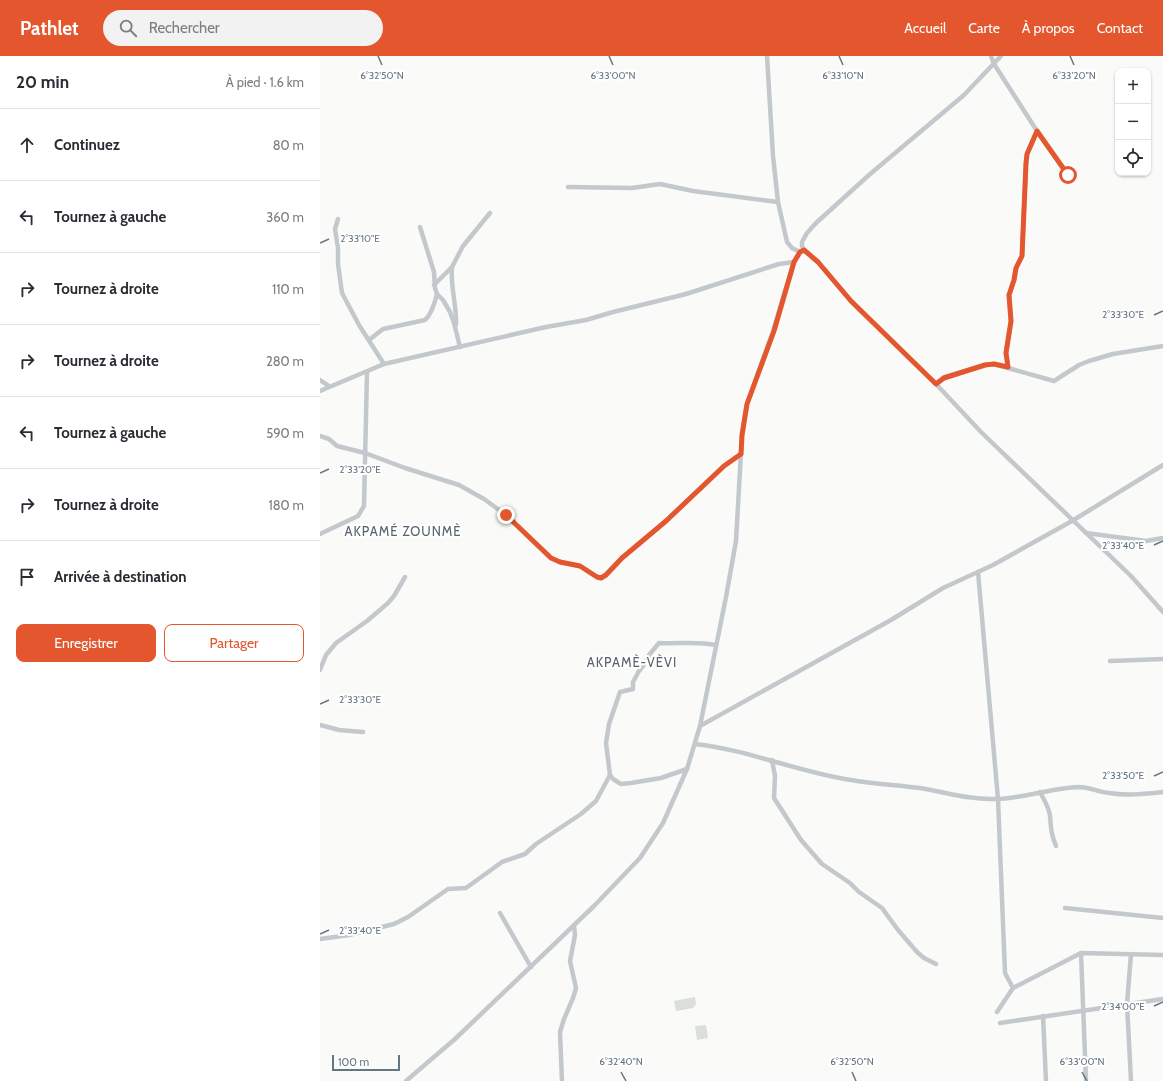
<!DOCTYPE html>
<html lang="fr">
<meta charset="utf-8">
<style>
:root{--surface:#fff;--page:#f2f2f3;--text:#2b2b33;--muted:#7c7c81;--line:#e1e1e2;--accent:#e4572e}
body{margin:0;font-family:Cabin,sans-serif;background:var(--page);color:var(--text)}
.controls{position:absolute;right:12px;top:12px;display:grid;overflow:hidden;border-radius:8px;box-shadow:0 1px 3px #0004}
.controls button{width:36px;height:36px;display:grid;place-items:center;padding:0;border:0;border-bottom:1px solid var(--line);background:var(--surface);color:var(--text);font:20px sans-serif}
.scale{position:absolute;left:12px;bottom:10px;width:68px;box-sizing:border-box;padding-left:4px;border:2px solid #657683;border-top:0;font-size:11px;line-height:14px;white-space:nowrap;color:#657683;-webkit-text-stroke:3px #fff;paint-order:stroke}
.stop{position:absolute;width:12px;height:12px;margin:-9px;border:3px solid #e4572e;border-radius:50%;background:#fff}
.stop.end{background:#e4572e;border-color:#fff;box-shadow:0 1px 4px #0008}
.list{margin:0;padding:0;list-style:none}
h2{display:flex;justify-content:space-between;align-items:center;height:52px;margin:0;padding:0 16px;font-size:17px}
h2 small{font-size:13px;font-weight:400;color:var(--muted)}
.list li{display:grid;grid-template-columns:26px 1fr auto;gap:12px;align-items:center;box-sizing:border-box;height:72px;padding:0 16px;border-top:1px solid var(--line)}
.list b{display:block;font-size:15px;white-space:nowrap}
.list em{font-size:13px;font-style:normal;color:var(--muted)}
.actions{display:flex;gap:8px;padding:12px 16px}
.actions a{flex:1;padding:9px 0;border:1px solid var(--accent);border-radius:8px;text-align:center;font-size:14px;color:var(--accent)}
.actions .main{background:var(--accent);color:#fff}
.icon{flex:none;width:22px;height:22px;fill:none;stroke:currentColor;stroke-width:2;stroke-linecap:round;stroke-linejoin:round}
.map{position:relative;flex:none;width:843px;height:1025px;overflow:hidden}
header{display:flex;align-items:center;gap:24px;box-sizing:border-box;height:56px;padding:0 20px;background:var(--accent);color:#fff}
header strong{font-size:19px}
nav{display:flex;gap:22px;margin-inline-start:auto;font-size:14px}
.search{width:280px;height:36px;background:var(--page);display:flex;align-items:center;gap:10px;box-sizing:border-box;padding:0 14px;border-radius:22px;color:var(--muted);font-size:15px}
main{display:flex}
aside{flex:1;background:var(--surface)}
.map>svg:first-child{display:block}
.green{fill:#dadfd7}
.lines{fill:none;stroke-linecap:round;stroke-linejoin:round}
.minor{stroke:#c3c8cc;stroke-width:4.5}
.route{stroke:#e4572e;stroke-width:5}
.ticks{fill:none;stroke:#657683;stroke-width:1.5}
.labels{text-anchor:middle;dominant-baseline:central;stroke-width:4;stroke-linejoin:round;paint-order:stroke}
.quarter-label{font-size:13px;letter-spacing:1px;fill:#57646e;stroke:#fff}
.ticks-label{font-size:10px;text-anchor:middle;fill:#657683;stroke:#fff;stroke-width:4;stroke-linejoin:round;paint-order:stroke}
</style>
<header>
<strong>Pathlet</strong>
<div class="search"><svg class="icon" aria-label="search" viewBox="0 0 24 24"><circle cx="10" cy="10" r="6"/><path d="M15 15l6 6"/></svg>Rechercher</div>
<nav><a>Accueil</a><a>Carte</a><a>À propos</a><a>Contact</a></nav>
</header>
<main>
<aside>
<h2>20 min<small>À pied · 1.6 km</small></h2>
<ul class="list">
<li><svg class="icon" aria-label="ahead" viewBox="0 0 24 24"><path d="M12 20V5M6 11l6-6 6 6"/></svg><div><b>Continuez</b></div><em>80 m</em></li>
<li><svg class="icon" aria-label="left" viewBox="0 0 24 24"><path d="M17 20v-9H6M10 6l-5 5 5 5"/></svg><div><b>Tournez à gauche</b></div><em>360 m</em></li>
<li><svg class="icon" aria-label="right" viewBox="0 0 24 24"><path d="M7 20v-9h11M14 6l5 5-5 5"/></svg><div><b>Tournez à droite</b></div><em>110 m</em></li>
<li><svg class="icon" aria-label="right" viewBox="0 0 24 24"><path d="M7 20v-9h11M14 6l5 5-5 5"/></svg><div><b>Tournez à droite</b></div><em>280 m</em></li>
<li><svg class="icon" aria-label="left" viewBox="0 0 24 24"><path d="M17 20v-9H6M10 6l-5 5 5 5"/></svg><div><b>Tournez à gauche</b></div><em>590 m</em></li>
<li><svg class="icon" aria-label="right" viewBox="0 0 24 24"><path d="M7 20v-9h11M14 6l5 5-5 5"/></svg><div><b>Tournez à droite</b></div><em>180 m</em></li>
<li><svg class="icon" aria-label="arrive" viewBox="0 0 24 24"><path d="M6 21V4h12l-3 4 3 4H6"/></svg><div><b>Arrivée à destination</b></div></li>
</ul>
<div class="actions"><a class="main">Enregistrer</a><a>Partager</a></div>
</aside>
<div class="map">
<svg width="843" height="1025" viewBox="0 0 843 1025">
<rect width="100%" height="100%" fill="#fafaf8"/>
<g class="green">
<polygon points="375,941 376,948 373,952 356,955 354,945"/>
<polygon points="386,969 388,982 377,984 375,970"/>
</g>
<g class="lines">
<g class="minor">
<polyline points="447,0 453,100 458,146 467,186 472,192 480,196"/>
<polyline points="671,0 674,8 717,75 748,119"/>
<polyline points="681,0 644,39 549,119 496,167 487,177 482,186 482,190 484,194 498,206 531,245 616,328 661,376 811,520 843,556"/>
<polyline points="248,131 312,132 340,128 373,135 458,146"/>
<polyline points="18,163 15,173 18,192 18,208 22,237 39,269 64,308"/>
<polyline points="100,171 114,216 115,232 117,238 123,244 130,256 134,267 140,291"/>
<path d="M132 211C130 231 137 249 136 269"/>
<polyline points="114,229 132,211 143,190 170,157"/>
<path d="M49 284 63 273 105 264C112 258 115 246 117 238"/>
<polyline points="688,311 686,297 691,265 689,239 694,224 696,212 702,200 706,107 707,98 717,75"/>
<polyline points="0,324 9,330"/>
<polyline points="616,328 624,321 635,318 665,309 674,308 734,325 759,309 769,305 793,298 843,290"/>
<polyline points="0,335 64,308 226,271 266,264 293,256 366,238 459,208 474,206"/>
<polyline points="0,380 9,383 17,390 45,397 85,412 139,429 164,443 186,459 231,502 240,506 260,510 277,521 281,522 285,519 302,502 346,465 404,410 421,398"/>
<polyline points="766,477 826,485 843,482"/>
<polyline points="0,478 38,460 44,450 47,316"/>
<polyline points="658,516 678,743 685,917 693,932"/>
<polyline points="790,605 843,603"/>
<polyline points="0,614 6,599 16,587 47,565 68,547 74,540 85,521"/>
<polyline points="0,669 19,674 43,676"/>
<polyline points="380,670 571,564 623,532 673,509 752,465 843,409"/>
<path d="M375 688C429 694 478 716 531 724 554 728 578 729 600 732 625 736 650 744 675 743 702 743 731 732 759 731 769 731 779 736 789 737 807 740 825 738 843 736"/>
<polyline points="452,704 455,720 454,742 481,784 502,808 530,827 539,836 562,852 578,874 597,896 604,902 616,908"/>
<path d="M367 713 341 722 311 727 301 728 293 723 290 719 286 687 289 668 300 636 313 633V626L319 615 326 606 329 599 339 587C358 588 378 585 396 589"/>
<path d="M720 736C724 744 729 751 730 760 731 772 731 778 736 790"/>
<polyline points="745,852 843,862"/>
<polyline points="180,857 211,911"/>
<polyline points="0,883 29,879 74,868 88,861 128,833 146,832 182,806 205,798 216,788 261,758 276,745 290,719"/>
<polyline points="761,897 766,1025"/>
<polyline points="677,956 693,932 761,897 843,899"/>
<polyline points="723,960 726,1025"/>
<polyline points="680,967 843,943"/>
<polyline points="86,1025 135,983 274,850 320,802 343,767 367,713 380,670 406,541 416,485 422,379 427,348 453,275 474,206 480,196 484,194"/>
<polyline points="242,1025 240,976 244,963 253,942 256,932 250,905 255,879 254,870"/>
<polyline points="811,1025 807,948 811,898"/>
</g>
</g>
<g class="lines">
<polyline class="route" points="186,459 231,502 240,506 260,510 277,521 281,522 286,519 302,502 346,465 404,410 421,398 422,379 427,348 454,275 474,206 480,196 484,194 498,206 531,245 616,328 624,322 665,309 674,308 688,311 686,297 691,265 689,239 694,224 696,212 702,200 706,107 707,98 717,75 748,119"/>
</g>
<path class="ticks" d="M58 0 62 9M289 0 293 9M519 0 523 9M750 0 754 9M0 187 9 183M834 259 843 255M0 417 9 413M834 489 843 485M0 648 9 644M834 720 843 716M0 878 9 874M834 950 843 946M301 1016 306 1025M532 1016 536 1025M762 1016 767 1025"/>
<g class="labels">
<g class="quarter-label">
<text x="83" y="475">AKPAMÉ ZOUNMÈ</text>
<text x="312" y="606">AKPAMÈ-VÈVI</text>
</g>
</g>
<g class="ticks-label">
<text x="62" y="23">6°32'50"N</text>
<text x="293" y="23">6°33'00"N</text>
<text x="523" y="23">6°33'10"N</text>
<text x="754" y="23">6°33'20"N</text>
<text x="40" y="186">2°33'10"E</text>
<text x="803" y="262">2°33'30"E</text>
<text x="40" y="417">2°33'20"E</text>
<text x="803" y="493">2°33'40"E</text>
<text x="40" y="647">2°33'30"E</text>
<text x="803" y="723">2°33'50"E</text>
<text x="40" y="878">2°33'40"E</text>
<text x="803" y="954">2°34'00"E</text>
<text x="532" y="1009">6°32'50"N</text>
<text x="301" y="1009">6°32'40"N</text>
<text x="762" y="1009">6°33'00"N</text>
</g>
</svg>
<div class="controls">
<button>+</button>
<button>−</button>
<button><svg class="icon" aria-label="locate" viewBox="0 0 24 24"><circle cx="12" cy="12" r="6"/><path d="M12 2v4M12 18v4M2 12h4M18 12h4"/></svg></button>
</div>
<div class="scale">100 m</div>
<div class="stop" style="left:748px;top:119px"></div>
<div class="stop end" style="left:186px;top:459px"></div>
</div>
</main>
